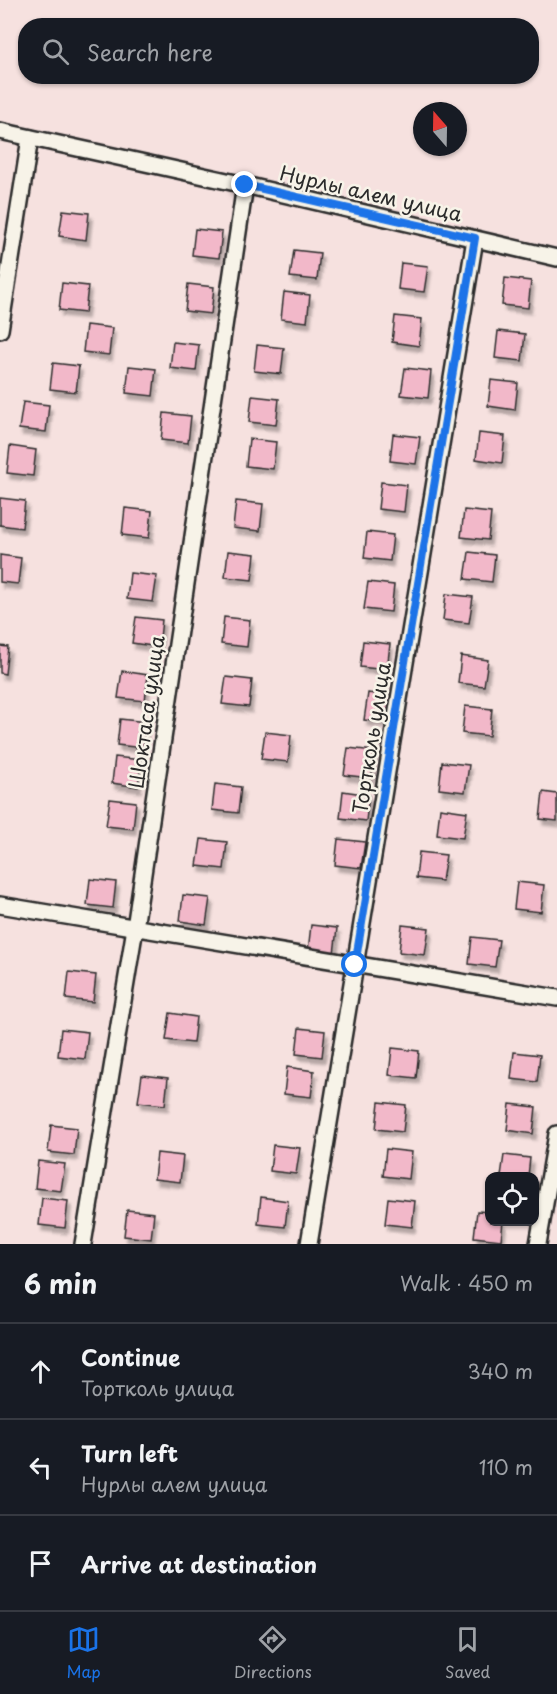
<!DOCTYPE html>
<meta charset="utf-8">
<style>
:root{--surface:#171b24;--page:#20242c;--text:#f1f3f6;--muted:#9ea1a6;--line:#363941;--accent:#1a73e8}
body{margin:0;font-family:"Playpen Sans",sans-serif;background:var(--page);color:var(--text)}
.controls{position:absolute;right:18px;bottom:18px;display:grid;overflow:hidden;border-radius:12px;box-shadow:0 2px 4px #0004}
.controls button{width:54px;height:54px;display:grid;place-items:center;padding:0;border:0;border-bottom:2px solid var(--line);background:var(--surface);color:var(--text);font:30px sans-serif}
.compass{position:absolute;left:413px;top:102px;width:54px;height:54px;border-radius:50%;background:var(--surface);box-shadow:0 2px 4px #0004;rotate:340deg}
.stop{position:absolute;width:18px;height:18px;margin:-14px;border:4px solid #1a73e8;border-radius:50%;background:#fff}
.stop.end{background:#1a73e8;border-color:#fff;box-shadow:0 2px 6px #0008}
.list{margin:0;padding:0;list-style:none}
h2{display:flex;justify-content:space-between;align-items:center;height:78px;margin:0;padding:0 24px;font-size:26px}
h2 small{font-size:20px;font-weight:400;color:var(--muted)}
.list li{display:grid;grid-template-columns:39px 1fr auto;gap:18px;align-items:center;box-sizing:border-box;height:96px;padding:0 24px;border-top:2px solid var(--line)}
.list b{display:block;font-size:22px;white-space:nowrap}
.list p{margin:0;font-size:20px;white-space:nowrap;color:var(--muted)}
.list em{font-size:20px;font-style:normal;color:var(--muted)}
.icon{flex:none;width:33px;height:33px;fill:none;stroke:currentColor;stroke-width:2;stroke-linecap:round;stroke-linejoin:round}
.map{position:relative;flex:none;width:557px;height:1244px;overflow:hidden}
.search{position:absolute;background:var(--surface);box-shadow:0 2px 4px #0004;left:18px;right:18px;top:18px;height:66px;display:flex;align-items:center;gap:15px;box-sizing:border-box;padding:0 21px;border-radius:24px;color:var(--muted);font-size:22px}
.sheet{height:366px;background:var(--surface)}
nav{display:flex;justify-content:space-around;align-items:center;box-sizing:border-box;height:84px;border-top:2px solid var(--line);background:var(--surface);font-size:16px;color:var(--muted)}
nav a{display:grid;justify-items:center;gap:3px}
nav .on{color:var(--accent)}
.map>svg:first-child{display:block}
.building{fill:#f2b8c9;stroke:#2b2b2b;stroke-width:1.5;filter:url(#shadow)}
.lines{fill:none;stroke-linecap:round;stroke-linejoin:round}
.minor-casing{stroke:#2b2b2b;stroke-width:20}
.minor{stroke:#f7f3e8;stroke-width:15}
.route{stroke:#1a73e8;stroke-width:8}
.labels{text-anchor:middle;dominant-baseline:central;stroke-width:5;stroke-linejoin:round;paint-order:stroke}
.street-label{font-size:20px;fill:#2b2b2b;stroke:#f7f3e8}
</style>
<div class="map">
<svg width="557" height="1244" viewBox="0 0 557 1244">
<defs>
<filter id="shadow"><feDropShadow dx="3" dy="5.5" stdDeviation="1.5" flood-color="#0004"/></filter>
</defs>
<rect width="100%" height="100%" fill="#f6e1df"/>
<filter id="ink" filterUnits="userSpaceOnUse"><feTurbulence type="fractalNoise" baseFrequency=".0167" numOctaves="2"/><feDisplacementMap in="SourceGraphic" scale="12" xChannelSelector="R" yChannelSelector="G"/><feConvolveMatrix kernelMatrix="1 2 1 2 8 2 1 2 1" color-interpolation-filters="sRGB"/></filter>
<g filter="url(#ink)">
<g class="building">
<polygon points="63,210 89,213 86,240 59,236"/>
<polygon points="195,229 222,232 219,258 192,255"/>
<polygon points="294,250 320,253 317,280 290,277"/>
<polygon points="401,263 428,266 424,292 398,289"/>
<polygon points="505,278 531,281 528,308 502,305"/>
<polygon points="62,283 88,286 85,313 59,310"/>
<polygon points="188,284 214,287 211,314 185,311"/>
<polygon points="284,292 310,295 307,322 281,319"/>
<polygon points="395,316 422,319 419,346 392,342"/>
<polygon points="86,325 112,328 109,355 83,352"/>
<polygon points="498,331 525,334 522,361 495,358"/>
<polygon points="173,342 199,345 196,371 170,368"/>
<polygon points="257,345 284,348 281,374 254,371"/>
<polygon points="53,363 79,366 76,392 50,389"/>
<polygon points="129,366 156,369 153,396 126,393"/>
<polygon points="405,368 431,371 428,398 401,395"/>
<polygon points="491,380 518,383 515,410 488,406"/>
<polygon points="252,396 279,399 276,425 249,422"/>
<polygon points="23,402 49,405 46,432 19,429"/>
<polygon points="164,413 191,416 188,443 161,440"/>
<polygon points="479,433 505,436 502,463 476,459"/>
<polygon points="393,434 420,437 416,464 390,461"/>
<polygon points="249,439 276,442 273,469 246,466"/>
<polygon points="10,446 36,450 33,476 7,473"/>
<polygon points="381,482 407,485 404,512 378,509"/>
<polygon points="0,498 25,501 22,528 0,525"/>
<polygon points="236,501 263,504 260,531 233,528"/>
<polygon points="125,508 152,511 149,538 122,535"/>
<polygon points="464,510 491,513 488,540 461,537"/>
<polygon points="367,532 393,535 390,561 364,558"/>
<polygon points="228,551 255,554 252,580 225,577"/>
<polygon points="469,552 495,555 492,582 465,579"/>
<polygon points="0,555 21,558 18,584 0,582"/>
<polygon points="130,573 157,576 153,602 127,599"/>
<polygon points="368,582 394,585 391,612 364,609"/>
<polygon points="446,594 473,597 469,623 443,620"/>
<polygon points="136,617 162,620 159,647 132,643"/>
<polygon points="224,617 250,620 247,647 221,644"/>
<polygon points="363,641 390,644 387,670 360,667"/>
<polygon points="0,646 8,647 5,674 0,673"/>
<polygon points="461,656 488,660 484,686 458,683"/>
<polygon points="122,671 148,675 145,701 118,698"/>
<polygon points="226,677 252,680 249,707 222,704"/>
<polygon points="368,693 394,697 391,723 364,720"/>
<polygon points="465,706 492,709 489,736 462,733"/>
<polygon points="120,719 146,722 143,748 117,745"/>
<polygon points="265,732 291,735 288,762 261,759"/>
<polygon points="348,748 374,751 371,778 344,775"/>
<polygon points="115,757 141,760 138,787 112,783"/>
<polygon points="442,762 469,765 465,792 439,789"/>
<polygon points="215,784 241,787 238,813 212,810"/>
<polygon points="343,791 369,795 366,821 340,818"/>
<polygon points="543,792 557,794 557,821 540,819"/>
<polygon points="110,799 136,802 133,829 106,826"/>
<polygon points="440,808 467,812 463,838 437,835"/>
<polygon points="201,839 227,842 224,869 197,866"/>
<polygon points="338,839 365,842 361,868 335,865"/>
<polygon points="419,852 446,855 442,881 416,878"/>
<polygon points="90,879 116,882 113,908 87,905"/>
<polygon points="517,882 544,885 541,912 514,909"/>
<polygon points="183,895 210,898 206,925 180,921"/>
<polygon points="311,925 337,928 334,954 308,951"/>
<polygon points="402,925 429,928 425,955 399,952"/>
<polygon points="472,937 499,940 495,967 469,964"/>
<polygon points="69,972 96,975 93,1002 66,999"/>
<polygon points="170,1013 196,1017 193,1043 166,1040"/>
<polygon points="299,1028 325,1031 322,1057 296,1054"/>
<polygon points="61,1029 88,1032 85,1059 58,1056"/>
<polygon points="392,1048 419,1051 416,1078 389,1075"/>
<polygon points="514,1052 540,1055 537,1082 511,1079"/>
<polygon points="287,1067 314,1071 311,1097 284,1094"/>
<polygon points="142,1075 168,1078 165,1105 138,1102"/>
<polygon points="379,1102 406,1105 403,1132 376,1129"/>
<polygon points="510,1104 536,1107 533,1134 507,1130"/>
<polygon points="51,1125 77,1128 74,1155 48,1152"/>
<polygon points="273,1145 300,1148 296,1174 270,1171"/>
<polygon points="386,1149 412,1152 409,1179 383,1176"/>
<polygon points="157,1153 183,1156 180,1182 154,1179"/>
<polygon points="504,1155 530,1158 528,1176 501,1176"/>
<polygon points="38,1161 65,1164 61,1191 35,1188"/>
<polygon points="261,1197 288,1201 285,1227 258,1224"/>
<polygon points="42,1198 68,1201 65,1228 39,1225"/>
<polygon points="388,1198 415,1201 412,1227 385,1224"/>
<polygon points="127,1210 154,1213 151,1239 124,1236"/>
<polygon points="477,1211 490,1212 490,1222 503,1222 501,1240 474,1237"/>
</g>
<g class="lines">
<g class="minor-casing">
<g id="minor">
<polyline points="0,131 245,185 557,258"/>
<polyline points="0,330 30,138"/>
<polyline points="0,905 557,998"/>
<polyline points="83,1244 135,928 245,185"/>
<polyline points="309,1244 475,239"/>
<polyline points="538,1244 557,1134"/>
</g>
</g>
<use href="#minor" class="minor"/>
</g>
</g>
<g class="lines" filter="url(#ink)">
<polyline class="route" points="245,185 475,238 355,965"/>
</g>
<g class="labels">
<g class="street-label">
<text transform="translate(371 193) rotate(13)">Нурлы алем улица</text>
<text transform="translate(146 712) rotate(-82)">Шоктаса улица</text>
<text transform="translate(371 738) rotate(-81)">Тортколь улица</text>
</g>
</g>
</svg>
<div class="controls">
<button><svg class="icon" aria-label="locate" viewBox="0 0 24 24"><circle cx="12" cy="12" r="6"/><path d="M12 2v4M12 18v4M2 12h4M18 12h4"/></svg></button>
</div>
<svg class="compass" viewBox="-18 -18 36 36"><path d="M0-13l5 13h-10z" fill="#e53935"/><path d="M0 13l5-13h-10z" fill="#9ea1a6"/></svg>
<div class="stop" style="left:355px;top:965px"></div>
<div class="stop end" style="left:245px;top:185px"></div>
<div class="search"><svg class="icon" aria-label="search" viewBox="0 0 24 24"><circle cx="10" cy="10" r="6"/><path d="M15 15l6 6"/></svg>Search here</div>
</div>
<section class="sheet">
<h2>6 min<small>Walk · 450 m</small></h2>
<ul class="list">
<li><svg class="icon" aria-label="ahead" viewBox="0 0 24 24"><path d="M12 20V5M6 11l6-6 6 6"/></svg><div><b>Continue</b><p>Тортколь улица</p></div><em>340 m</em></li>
<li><svg class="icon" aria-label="left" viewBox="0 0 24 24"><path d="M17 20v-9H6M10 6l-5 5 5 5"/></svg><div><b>Turn left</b><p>Нурлы алем улица</p></div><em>110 m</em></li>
<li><svg class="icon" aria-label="arrive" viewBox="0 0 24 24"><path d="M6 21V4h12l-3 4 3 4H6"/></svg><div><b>Arrive at destination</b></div></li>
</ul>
</section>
<nav>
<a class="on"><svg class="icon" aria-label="map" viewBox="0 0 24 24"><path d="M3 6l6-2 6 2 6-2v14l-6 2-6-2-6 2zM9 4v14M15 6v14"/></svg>Map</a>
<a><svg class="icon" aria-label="directions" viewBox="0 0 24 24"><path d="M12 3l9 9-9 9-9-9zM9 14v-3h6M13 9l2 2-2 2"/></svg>Directions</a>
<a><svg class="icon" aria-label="saved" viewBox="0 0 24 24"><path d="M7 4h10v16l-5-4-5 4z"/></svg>Saved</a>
</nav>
